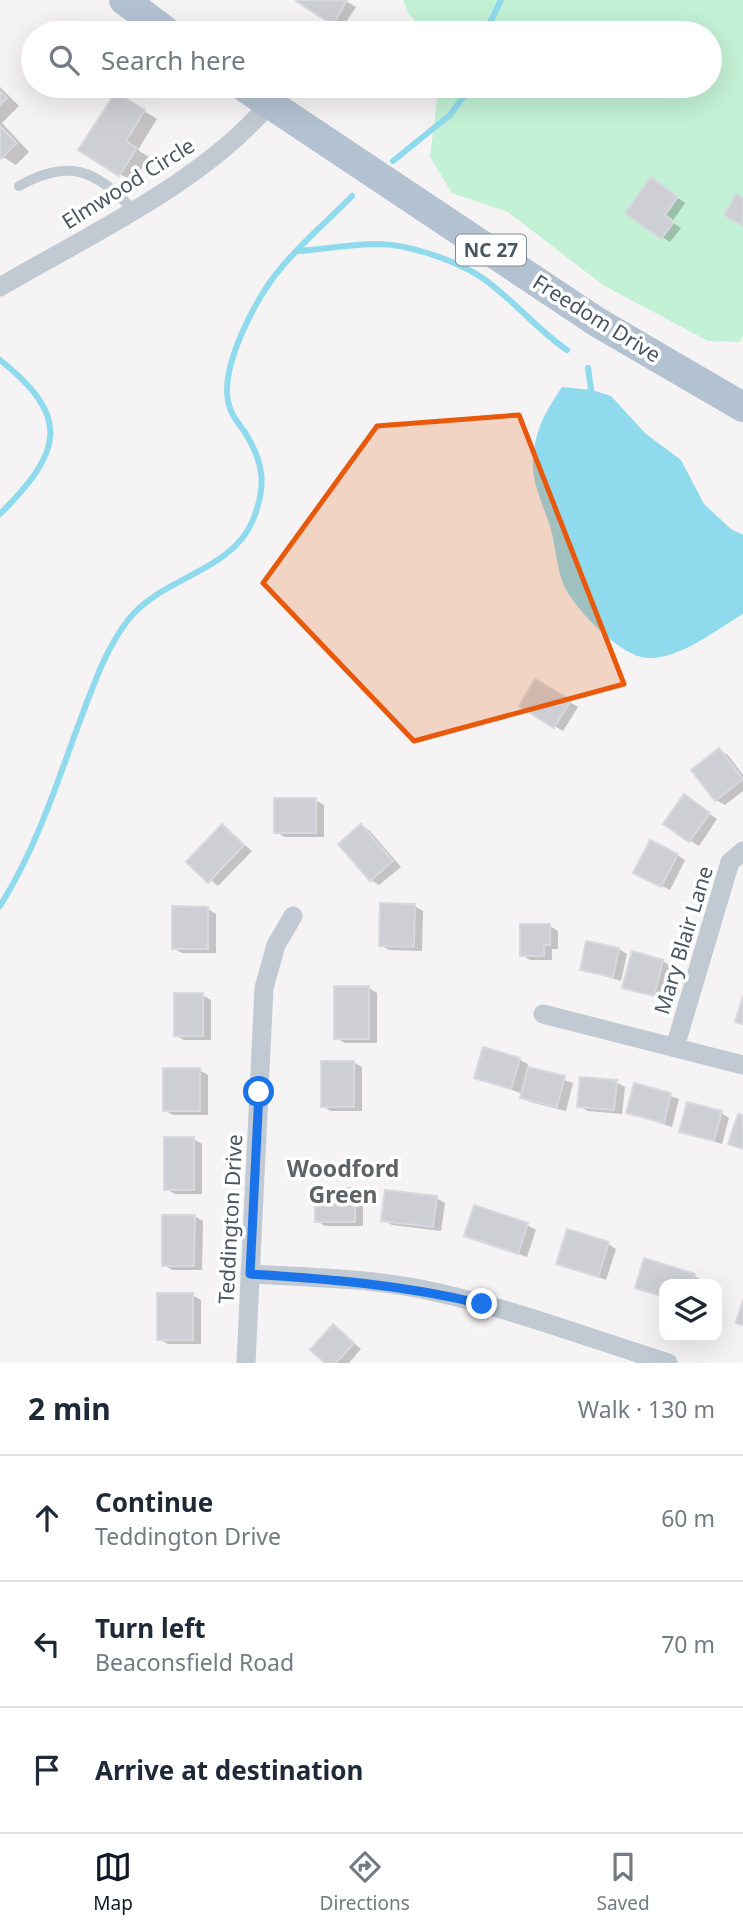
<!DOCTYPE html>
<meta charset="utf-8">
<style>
:root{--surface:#fff;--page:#f2f2f3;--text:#1f2937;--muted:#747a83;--line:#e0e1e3;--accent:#111827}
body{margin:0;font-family:"Noto Sans",sans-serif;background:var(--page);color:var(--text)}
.controls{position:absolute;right:21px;bottom:21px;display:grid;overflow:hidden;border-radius:14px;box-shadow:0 7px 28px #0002}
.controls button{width:63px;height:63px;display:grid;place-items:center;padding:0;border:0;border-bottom:2px solid var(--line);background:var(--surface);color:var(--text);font:35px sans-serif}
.stop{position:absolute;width:21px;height:21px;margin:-16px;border:5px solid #1a73e8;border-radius:50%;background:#fff}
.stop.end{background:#1a73e8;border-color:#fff;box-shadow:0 2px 7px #0008}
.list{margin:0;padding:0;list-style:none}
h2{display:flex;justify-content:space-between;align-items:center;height:91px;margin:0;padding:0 28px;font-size:30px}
h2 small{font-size:23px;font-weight:400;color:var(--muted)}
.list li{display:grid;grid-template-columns:46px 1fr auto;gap:21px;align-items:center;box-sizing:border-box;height:126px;padding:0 28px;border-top:2px solid var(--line)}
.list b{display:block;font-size:26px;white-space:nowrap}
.list p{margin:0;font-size:23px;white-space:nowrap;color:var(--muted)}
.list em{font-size:23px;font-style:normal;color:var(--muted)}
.icon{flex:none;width:38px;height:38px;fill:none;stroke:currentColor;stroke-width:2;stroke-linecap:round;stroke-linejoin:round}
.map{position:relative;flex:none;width:743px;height:1363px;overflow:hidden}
.search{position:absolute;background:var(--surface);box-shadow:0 7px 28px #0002;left:21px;right:21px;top:21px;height:77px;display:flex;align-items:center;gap:18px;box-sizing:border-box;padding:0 24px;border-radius:38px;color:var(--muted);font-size:26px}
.sheet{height:469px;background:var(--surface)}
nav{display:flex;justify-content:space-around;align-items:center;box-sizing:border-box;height:98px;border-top:2px solid var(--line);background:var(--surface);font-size:19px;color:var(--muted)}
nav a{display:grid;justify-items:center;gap:4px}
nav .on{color:var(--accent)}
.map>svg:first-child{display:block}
.green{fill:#c3f1d5}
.water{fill:#90daee}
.shadow{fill:#0003}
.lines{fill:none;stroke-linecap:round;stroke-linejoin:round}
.stream{stroke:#90daee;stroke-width:6}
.building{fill:#cdcfd5;stroke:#d7d9de;stroke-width:2}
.service{stroke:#c1cad2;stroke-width:10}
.minor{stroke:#c1cad2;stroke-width:19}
.primary{stroke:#b3c2d1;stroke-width:30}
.route{stroke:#1a73e8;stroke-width:9}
.marked{fill:#e8590c;fill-opacity:0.2;stroke:#e8590c;stroke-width:5;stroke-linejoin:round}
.labels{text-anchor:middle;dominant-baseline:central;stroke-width:7;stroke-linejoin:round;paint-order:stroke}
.shield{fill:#fff;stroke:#808990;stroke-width:2}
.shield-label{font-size:19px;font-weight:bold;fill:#4a5661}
.street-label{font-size:21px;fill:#4a5661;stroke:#fff}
.neighbourhood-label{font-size:23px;font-weight:bold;fill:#5f6368;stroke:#fff}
</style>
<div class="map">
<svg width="743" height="1363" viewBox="0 0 743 1363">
<rect width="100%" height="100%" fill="#f5f3f3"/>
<polygon class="green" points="403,0 743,0 743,335 740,342 708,341 603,285 508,212 452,193 430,157 439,86 710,86 710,33 424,33 409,14"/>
<path class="water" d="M562 387 592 390 611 396 646 434 681 460 704 504 731 529 743 535V614C715 630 681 659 648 658 621 657 577 611 565 588 556 569 556 545 550 526 543 505 531 481 533 459 536 427 545 413 562 387Z"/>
<g class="shadow">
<polygon points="299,0 344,0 356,7 342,28"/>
<polygon points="413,86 429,86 424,93"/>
<polygon points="0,87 19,106 2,123 29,152 16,165 0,155"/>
<polygon points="129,102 157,119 138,150 149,157 133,182 120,174"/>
<polygon points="660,185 685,203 672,222 681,228 670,242 662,237"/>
<polygon points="536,681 578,707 563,731 521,706"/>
<polygon points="719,750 728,755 743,775 743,791 725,805 716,800"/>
<polygon points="315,800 324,805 324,837 285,837 276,832"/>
<polygon points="693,802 717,819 699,846 665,824"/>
<polygon points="222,826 252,851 218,886 189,862"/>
<polygon points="362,826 370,831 401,867 379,885 371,880"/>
<polygon points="677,855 685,860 670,890 644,877"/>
<polygon points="414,906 423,911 422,951 389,950 381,945"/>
<polygon points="208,909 216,914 216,953 182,953 173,948"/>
<polygon points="550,926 558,931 558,949 552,949 552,960 530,960 522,955"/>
<polygon points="619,949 627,954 621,981 582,969"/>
<polygon points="663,961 671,966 663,999 624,987"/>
<polygon points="369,988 377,993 377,1043 345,1043 336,1038"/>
<polygon points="202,995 211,1000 211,1040 184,1040 175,1035"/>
<polygon points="485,1049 520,1060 528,1064 527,1068 573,1083 566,1111 530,1102 522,1097 523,1094 476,1077"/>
<polygon points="353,1062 362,1067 362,1111 331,1111 322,1106"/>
<polygon points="199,1070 208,1075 208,1115 173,1115 164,1110"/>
<polygon points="616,1082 625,1087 622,1114 588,1111 579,1106"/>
<polygon points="635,1085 679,1099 672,1127 628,1113"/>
<polygon points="721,1113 729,1118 722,1144 681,1131"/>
<polygon points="194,1139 202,1144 202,1194 175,1194 166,1189"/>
<polygon points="354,1189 363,1194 363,1226 325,1226 317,1221"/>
<polygon points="436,1198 445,1203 441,1231 392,1225 383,1220"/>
<polygon points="194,1216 203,1221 202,1270 172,1270 164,1265"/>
<polygon points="527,1225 536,1230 527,1257 466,1235"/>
<polygon points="608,1244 616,1249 606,1280 558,1263"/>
<polygon points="694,1276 703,1281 702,1284 664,1284 664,1298 637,1287"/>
<polygon points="192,1295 201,1300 201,1344 168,1344 159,1339"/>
<polygon points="333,1326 361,1349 349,1363 327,1363"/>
</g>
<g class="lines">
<g class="stream">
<polyline points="485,33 501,0"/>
<polyline points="393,161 450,115 471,86"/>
<path d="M298 251C325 249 352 244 379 244 411 245 454 260 481 277 512 298 536 329 567 350"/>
<path d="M0 360C73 418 61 453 0 514"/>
<polyline points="588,368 592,397"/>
<path d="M0 906C35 851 56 786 78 726 92 690 104 651 128 620 161 577 232 572 253 520 267 485 264 462 244 431 239 424 232 416 230 408 216 372 257 295 281 268 302 242 329 220 352 196"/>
</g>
</g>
<g class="building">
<polygon points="347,0 333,25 296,1 297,0"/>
<polygon points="0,91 7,98 0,105"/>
<polygon points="116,92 145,110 126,141 137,148 119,176 78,150"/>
<polygon points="0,126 17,143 1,159 0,157"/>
<polygon points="651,177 678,197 665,215 674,222 661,239 625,213"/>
<polygon points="736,194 743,198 743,226 724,215"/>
<polygon points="535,679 571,700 554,728 519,706"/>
<polygon points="719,748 743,779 715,801 691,770"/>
<polygon points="684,794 710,813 689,842 663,824"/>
<rect x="274" y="798" width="42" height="35"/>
<polygon points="222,824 244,845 208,883 186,862"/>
<polygon points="361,824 393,861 370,881 338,844"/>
<polygon points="650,840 678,854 661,887 633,873"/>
<polygon points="380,903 415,904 414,947 379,946"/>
<polygon points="172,906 208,907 208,949 172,949"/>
<polygon points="520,924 550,924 550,945 544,945 544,956 520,956"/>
<polygon points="586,941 619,948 613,977 580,970"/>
<polygon points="632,951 663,960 654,996 622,988"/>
<rect x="334" y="986" width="35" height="53"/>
<rect x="174" y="993" width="29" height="43"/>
<polygon points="743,996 743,1024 735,1022"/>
<polygon points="483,1047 520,1058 511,1089 474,1078"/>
<rect x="321" y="1061" width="33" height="46"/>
<polygon points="528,1067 565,1076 557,1107 520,1098"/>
<rect x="163" y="1068" width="37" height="43"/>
<polygon points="580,1077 617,1080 614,1110 577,1107"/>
<polygon points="634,1083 671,1093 664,1123 626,1113"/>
<polygon points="687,1102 722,1111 714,1141 679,1132"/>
<polygon points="738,1114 743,1115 743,1149 728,1144"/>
<rect x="164" y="1137" width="30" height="53"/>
<rect x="315" y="1188" width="40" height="34"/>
<polygon points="385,1190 437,1196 433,1227 381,1221"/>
<polygon points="474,1205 528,1223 518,1254 464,1236"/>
<polygon points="162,1215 195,1215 194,1266 162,1266"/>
<polygon points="567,1229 609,1242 598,1277 556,1264"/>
<polygon points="644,1258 695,1274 692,1284 664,1284 664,1297 635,1288"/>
<rect x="157" y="1293" width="36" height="47"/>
<polygon points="743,1300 743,1325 736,1323"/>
<polygon points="333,1324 354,1343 336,1363 325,1363 310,1350"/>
</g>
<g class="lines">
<path class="service" d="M19 186C69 158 96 170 132 209"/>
<g class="minor">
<path d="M0 287C88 235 204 182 269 104"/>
<polyline points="543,1014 743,1065"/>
<polyline points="675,1047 730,862 743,851"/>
<path d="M250 1274C307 1277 365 1278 421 1289 505 1306 586 1337 668 1363"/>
<polyline points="246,1363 264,988 276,945 293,916"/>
</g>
<g class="primary">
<polyline points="124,0 168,33"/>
<polyline points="243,86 597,322 743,407"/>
</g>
</g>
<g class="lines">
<path class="route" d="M259 1092 250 1274C329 1279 405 1285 482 1304"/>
</g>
<path class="marked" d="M519 415 624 684 414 741 263 583 377 426Z"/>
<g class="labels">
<rect class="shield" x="456" y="234.5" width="70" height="31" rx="5"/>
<g class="shield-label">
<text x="491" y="250">NC 27</text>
</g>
<g class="street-label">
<text transform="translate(128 183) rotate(-32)">Elmwood Circle</text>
<text transform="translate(597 318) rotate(32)">Freedom Drive</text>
<text transform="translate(683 940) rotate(-73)">Mary Blair Lane</text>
<text transform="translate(230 1219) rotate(-87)">Teddington Drive</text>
</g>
<g class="neighbourhood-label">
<text x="343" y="1168">Woodford<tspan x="343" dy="26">Green</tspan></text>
</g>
</g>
</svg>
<div class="controls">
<button><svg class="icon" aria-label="layers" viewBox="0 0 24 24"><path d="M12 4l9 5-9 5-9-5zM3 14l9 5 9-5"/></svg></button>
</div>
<div class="stop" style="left:259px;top:1092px"></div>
<div class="stop end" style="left:482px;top:1304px"></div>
<div class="search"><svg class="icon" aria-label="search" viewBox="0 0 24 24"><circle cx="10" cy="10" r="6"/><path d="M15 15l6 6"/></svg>Search here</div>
</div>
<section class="sheet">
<h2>2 min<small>Walk · 130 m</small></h2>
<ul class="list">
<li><svg class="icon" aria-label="ahead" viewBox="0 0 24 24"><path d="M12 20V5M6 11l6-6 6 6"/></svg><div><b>Continue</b><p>Teddington Drive</p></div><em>60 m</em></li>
<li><svg class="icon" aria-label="left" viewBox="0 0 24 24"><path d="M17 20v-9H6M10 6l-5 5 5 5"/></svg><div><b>Turn left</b><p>Beaconsfield Road</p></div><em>70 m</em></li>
<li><svg class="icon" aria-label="arrive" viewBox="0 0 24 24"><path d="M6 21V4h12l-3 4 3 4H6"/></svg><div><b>Arrive at destination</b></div></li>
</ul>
</section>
<nav>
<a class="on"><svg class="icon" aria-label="map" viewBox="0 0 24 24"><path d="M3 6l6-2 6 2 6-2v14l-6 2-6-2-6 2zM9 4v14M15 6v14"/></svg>Map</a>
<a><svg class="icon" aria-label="directions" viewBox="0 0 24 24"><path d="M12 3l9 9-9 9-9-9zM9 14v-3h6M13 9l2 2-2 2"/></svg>Directions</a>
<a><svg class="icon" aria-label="saved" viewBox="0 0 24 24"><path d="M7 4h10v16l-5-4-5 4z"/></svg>Saved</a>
</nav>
